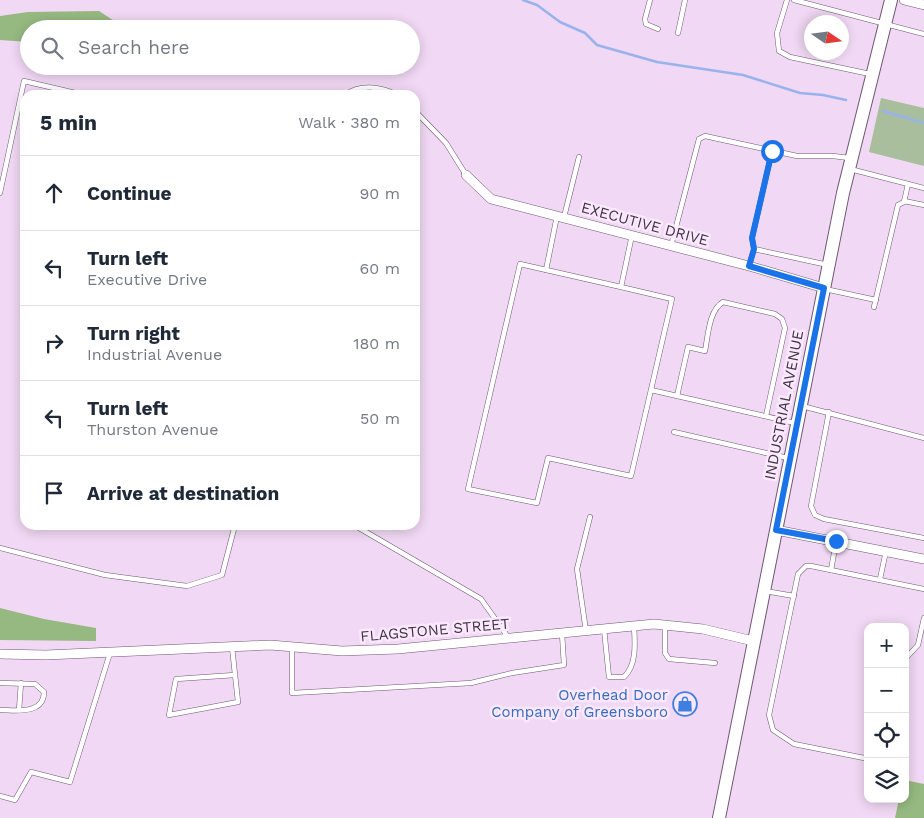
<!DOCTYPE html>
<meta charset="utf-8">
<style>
:root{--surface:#fff;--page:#f6f6f7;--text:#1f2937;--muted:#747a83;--line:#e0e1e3}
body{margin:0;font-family:"Work Sans",sans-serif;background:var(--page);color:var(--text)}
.controls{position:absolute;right:15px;bottom:15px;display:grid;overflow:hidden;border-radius:10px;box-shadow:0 2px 12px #0003}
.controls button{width:45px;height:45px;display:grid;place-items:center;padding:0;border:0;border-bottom:1px solid var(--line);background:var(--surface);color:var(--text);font:25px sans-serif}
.compass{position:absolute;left:804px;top:15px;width:45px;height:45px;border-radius:50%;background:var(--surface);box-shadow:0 2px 12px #0003;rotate:103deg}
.stop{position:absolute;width:15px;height:15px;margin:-11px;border:4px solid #1a73e8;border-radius:50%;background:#fff}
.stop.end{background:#1a73e8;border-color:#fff;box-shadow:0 1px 5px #0008}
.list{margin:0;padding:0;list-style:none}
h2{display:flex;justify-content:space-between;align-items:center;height:65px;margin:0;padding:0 20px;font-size:21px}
h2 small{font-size:16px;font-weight:400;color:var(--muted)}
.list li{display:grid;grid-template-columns:32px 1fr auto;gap:15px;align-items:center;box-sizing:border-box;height:75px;padding:0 20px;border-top:1px solid var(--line)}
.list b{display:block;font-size:19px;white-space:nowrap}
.list p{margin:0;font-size:16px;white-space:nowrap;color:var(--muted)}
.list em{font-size:16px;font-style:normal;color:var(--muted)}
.icon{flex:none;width:28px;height:28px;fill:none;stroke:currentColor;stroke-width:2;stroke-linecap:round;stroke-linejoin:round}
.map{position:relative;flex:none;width:924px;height:818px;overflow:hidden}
.search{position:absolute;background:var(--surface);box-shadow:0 2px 12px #0003;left:20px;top:20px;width:400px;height:55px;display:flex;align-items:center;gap:12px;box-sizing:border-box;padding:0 18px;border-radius:28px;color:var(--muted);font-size:19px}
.panel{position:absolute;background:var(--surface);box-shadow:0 2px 12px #0003;left:20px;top:90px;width:400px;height:440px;border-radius:15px}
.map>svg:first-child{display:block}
.green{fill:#a9be9c}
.forest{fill:#96b981}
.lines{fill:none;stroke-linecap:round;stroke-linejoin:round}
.stream{stroke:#98b3ec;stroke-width:2.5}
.lane-casing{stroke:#6d5870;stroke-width:5.5}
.street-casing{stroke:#6d5870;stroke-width:10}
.secondary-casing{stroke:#6d5870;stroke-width:14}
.lane{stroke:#fff;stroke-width:4.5}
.street{stroke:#fff;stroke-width:9}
.secondary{stroke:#fff;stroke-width:12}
.route{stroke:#1a73e8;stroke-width:6}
.labels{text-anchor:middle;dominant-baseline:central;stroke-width:5;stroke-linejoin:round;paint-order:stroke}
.street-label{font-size:15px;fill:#3e343f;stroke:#fbe8fe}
.shop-label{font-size:15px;fill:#366cbe;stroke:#fbe8fe;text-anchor:end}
</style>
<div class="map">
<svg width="924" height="818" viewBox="0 0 924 818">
<rect width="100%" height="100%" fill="#f1d8f4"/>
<polygon class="green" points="881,98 924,108 924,166 869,152"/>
<g class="forest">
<polygon points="99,11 125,28 139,29 29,29 29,42 0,40 0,16 28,12"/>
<polygon points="0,608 44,619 96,628 96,641 0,640"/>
<polygon points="905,780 924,784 924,818 895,818 899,799 905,799"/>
</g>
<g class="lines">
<g class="stream">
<polyline points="523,0 537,5 560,22 585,33 597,45 657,62 743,75 800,93 823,95 846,100"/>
<polyline points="883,111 924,123"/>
</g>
<g class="lane-casing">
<g id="lane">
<polyline points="650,0 645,19 646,24 658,29"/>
<polyline points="787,0 777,33 779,51 790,57 870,74"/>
<polyline points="794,0 924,34"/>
<polyline points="678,33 685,0"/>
<path d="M345 95C359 84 381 86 397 95"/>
<polyline points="415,111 446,143 466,175"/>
<polyline points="850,169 924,188"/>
<polyline points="0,193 24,81 84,95"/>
<polyline points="904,201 924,205"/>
<polyline points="564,217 579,157"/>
<polyline points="671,246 699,139 705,136 797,156 833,156 849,158"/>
<polyline points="754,249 752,238 772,151"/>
<polyline points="749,266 754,249 828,265"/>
<polyline points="546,270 557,216"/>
<polyline points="621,287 520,264 468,489 537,503 548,458 631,476 672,299 621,287 632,235"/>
<polyline points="825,289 876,300"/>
<polyline points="874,307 898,205 904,202 908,184"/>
<polyline points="651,390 795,423"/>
<path d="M677 396 688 347 705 351C708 336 709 310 723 302L775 314 782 319 785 328 766 416"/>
<polyline points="802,406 924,438"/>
<polyline points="829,412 811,506 815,515 824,519 924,538"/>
<polyline points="674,432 788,458"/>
<polyline points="354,525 481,599 508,637"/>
<polyline points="0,548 105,575 187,586 222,575 235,525"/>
<polyline points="831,570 836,542"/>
<polyline points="880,579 886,551"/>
<polyline points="765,591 794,596"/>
<polyline points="665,625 665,653 669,659 715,663"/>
<path d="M604 629 609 677H624C637 665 635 643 634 626"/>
<polyline points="586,631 577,569 590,517"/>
<polyline points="232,647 238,702 169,715 176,679 235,675"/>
<polyline points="292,648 292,693 471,683 512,673 564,665 562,633"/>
<polyline points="905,659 918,645 924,618"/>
<path d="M0 683 35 684 44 692C44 715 16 710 0 710"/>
<polyline points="19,710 21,683"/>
<polyline points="868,755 864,758 794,744 773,730 769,715 798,574 806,566 811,566 924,589"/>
<polyline points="0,796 15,800 31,772 70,782 110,653"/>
</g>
</g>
<g class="street-casing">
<g id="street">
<polyline points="904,0 924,5"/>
<polyline points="466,175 491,199 749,266 824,288"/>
<polyline points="776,530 924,559"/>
<polyline points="0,654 46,655 270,645 342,651 398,649 654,624 703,629 753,641"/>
</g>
</g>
<g class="secondary-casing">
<polyline id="secondary" points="719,818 843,193 891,0"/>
</g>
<use href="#lane" class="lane"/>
<use href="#street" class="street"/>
<use href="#secondary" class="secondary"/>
</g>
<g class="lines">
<polyline class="route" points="772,151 752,238 754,249 749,266 824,288 776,530 836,541"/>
</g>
<defs>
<g id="shop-ring" transform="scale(1.25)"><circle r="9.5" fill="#fbe8fe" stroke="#3f7fe0" stroke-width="1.5"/><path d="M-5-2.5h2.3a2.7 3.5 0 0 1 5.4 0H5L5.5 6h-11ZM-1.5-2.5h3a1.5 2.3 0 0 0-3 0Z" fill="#3f7fe0"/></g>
</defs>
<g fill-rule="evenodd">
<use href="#shop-ring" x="685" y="704"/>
</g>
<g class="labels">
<g class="street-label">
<text transform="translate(645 224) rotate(15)">EXECUTIVE DRIVE</text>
<text transform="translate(784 405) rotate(-79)">INDUSTRIAL AVENUE</text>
<text transform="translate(435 630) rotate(-5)">FLAGSTONE STREET</text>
</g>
<g class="shop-label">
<text x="668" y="695">Overhead Door<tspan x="668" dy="17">Company of Greensboro</tspan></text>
</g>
</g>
</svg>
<div class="controls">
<button>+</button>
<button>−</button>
<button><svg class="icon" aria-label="locate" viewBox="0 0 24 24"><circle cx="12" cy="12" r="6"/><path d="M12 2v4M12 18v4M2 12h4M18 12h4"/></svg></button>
<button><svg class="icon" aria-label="layers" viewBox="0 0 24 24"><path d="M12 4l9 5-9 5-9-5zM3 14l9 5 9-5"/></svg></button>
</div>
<svg class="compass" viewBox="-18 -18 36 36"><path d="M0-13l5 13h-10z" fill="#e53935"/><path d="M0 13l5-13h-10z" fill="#747a83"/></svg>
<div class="stop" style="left:772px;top:151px"></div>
<div class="stop end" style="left:836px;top:541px"></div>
<div class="search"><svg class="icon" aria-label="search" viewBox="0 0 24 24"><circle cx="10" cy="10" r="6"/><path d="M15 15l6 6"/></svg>Search here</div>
<section class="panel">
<h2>5 min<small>Walk · 380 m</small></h2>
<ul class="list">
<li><svg class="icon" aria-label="ahead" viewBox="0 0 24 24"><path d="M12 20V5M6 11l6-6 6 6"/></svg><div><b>Continue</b></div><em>90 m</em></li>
<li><svg class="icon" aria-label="left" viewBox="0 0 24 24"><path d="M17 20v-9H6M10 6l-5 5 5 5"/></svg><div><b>Turn left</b><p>Executive Drive</p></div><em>60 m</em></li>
<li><svg class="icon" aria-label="right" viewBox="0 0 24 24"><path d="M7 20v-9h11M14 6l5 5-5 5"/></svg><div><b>Turn right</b><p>Industrial Avenue</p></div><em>180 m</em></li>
<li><svg class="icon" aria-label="left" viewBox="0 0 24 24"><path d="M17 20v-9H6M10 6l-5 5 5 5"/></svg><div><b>Turn left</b><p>Thurston Avenue</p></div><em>50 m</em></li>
<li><svg class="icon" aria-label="arrive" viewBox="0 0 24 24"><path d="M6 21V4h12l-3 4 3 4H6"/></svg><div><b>Arrive at destination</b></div></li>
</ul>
</section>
</div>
